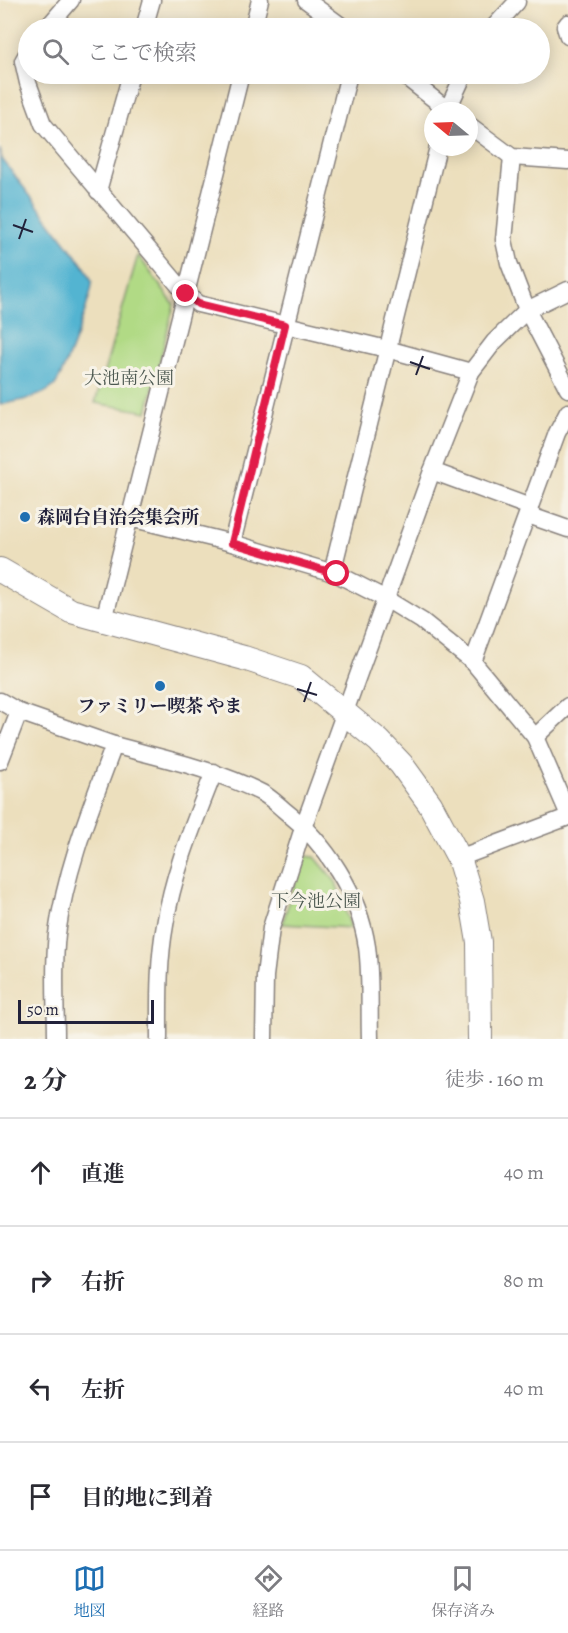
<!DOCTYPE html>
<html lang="ja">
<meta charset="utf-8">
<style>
:root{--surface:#fff;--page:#f2f2f3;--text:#2b2b33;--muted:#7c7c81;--line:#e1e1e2;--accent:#1f6fb2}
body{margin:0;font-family:Alegreya,"Noto Serif JP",serif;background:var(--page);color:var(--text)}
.compass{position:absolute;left:424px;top:102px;width:54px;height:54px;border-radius:50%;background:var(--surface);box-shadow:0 3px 15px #0003;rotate:289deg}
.scale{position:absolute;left:18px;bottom:15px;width:136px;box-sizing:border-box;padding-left:6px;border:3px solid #22223b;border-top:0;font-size:16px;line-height:21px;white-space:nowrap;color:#22223b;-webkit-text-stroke:4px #f7f3e8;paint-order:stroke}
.stop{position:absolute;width:18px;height:18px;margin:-14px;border:4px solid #e11d48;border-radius:50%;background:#fff}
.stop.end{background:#e11d48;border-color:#fff;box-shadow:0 2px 6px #0008}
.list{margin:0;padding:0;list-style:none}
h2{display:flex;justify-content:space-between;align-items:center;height:78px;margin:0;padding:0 24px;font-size:26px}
h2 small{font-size:20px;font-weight:400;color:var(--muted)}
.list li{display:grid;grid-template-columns:39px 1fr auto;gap:18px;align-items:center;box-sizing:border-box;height:108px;padding:0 24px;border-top:2px solid var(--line)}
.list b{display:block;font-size:22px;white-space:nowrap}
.list em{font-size:20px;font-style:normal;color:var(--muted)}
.icon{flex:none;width:33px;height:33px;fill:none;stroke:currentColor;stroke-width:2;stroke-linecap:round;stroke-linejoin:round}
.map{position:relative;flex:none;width:568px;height:1039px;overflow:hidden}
.search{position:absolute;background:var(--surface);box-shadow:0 3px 15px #0003;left:18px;right:18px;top:18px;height:66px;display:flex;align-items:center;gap:15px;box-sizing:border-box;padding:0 21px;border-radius:33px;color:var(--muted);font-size:22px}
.sheet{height:510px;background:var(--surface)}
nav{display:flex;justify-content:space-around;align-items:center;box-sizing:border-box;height:84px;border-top:2px solid var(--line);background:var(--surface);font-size:16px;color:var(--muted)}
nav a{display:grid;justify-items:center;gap:3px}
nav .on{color:var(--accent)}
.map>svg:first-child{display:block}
.green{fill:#b1da85;stroke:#6a7e60;stroke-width:1.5}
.water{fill:#52b4d1;stroke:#3a6b86;stroke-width:1.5}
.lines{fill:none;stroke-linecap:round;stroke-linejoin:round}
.street-casing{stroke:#87807c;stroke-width:19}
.secondary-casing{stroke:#87807c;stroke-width:26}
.street{stroke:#fff;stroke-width:16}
.secondary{stroke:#fff;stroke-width:24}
.route{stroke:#e11d48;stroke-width:8}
.ticks{fill:none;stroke:#22223b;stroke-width:2}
.poi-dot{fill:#1f6fb2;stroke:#f7f3e8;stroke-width:2}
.labels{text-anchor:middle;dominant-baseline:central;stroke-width:6;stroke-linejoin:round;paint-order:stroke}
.park-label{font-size:18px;fill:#4d5951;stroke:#f7f3e8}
.poi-label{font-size:18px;font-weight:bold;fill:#22223b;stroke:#f7f3e8;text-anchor:start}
</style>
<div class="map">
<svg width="568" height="1039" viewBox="0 0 568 1039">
<rect width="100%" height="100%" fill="#f7f3e8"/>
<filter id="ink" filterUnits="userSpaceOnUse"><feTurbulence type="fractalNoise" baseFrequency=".0167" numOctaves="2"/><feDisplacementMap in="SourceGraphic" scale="12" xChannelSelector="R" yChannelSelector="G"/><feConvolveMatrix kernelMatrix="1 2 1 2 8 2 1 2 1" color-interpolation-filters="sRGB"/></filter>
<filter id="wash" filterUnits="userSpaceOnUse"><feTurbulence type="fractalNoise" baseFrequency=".008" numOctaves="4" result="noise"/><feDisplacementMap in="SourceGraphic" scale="24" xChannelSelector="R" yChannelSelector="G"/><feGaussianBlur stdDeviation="1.35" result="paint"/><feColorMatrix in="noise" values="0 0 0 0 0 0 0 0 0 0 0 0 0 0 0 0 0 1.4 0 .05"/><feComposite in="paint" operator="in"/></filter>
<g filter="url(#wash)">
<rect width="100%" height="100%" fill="#ecdfbd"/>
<g class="green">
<polygon points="138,255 174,305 147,412 95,403"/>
<polygon points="304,856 315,857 336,882 351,928 282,924"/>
</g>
<path class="water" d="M0 149 2 159 86 269C88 273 91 278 92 282 93 293 62 381 53 387 40 398 17 401 0 405Z"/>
</g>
<g filter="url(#ink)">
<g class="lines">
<g class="street-casing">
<g id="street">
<polyline points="306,0 344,28"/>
<polyline points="568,23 565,27 568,36"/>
<polyline points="47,28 71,0"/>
<polyline points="144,28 152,0"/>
<polyline points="253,28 260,0"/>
<polyline points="493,28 517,2"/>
<polyline points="28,52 23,61 28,83 43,124 186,294 198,304 387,349 471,372"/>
<polyline points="402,74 449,111"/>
<polyline points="447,111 464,74"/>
<polyline points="469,125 512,157 568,161"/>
<polyline points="512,157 504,240 509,263 527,310 568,389"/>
<polyline points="98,191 131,74"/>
<polyline points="432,471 530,507"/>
<polyline points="528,515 568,529"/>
<polyline points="130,518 232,543 337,574 386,599 422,621 473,662 557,433 568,412"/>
<polyline points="232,543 349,74"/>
<polyline points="332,573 438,147"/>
<polyline points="104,620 241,74"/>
<polyline points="473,662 535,737 568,813"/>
<path d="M0 701 19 712 114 745C91 807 66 868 57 934 53 967 56 1005 56 1039"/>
<polyline points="535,737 568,706"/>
<path d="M114 745C164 759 215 769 262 793 270 797 277 804 284 810 326 843 359 893 367 947 371 977 369 1009 370 1039"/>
<polyline points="0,761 19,712"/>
<polyline points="459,858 568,817"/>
<path d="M159 1039C159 1001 158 963 165 925 173 872 195 821 214 772"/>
<polyline points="264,1039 265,976 271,928 304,825 432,471 471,372 494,342 527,310 568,290"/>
</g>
</g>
<g class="secondary-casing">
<polyline id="secondary" points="0,570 71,611 244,658 301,677 379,741 401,764 430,804 459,858 472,901 479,942 480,1039"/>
</g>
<use href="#street" class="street"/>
<use href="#secondary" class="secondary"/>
</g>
</g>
<g class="lines" filter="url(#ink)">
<polyline class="route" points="186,294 198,304 285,325 232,543 337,574"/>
</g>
<path class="ticks" d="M13 225 33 232M19 239 26 219M410 362 430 369M416 375 423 356M297 689 317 695M304 702 311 682"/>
<g class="poi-dot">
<circle cx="25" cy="517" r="6"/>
<circle cx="160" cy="686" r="6"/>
</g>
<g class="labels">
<g class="park-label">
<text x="129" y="378">大池南公園</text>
<text x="316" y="901">下今池公園</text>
</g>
<g class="poi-label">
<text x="37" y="517">森岡台自治会集会所</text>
<text x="160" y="706" text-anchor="middle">ファミリー喫茶 やま</text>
</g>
</g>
</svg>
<svg class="compass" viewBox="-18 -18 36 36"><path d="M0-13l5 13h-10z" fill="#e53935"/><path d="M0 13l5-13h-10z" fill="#7c7c81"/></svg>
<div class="scale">50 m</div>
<div class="stop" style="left:337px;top:574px"></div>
<div class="stop end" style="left:186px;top:294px"></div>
<div class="search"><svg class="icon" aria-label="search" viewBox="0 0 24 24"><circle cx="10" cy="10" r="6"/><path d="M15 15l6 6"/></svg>ここで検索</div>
</div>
<section class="sheet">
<h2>2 分<small>徒歩 · 160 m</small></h2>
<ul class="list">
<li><svg class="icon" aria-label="ahead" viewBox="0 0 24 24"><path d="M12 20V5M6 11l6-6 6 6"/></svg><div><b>直進</b></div><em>40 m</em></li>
<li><svg class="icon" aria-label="right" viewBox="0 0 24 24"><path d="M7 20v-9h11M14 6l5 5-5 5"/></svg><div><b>右折</b></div><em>80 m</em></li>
<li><svg class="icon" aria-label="left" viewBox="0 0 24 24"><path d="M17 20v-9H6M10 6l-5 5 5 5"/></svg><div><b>左折</b></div><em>40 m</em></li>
<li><svg class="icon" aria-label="arrive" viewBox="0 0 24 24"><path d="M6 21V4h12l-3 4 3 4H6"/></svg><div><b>目的地に到着</b></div></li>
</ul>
</section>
<nav>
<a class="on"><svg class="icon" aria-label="map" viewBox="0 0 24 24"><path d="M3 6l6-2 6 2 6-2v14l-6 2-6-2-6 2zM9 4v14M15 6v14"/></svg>地図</a>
<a><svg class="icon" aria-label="directions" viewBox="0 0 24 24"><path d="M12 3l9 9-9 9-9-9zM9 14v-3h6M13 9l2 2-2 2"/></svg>経路</a>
<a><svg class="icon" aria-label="saved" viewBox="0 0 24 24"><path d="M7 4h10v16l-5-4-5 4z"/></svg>保存済み</a>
</nav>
